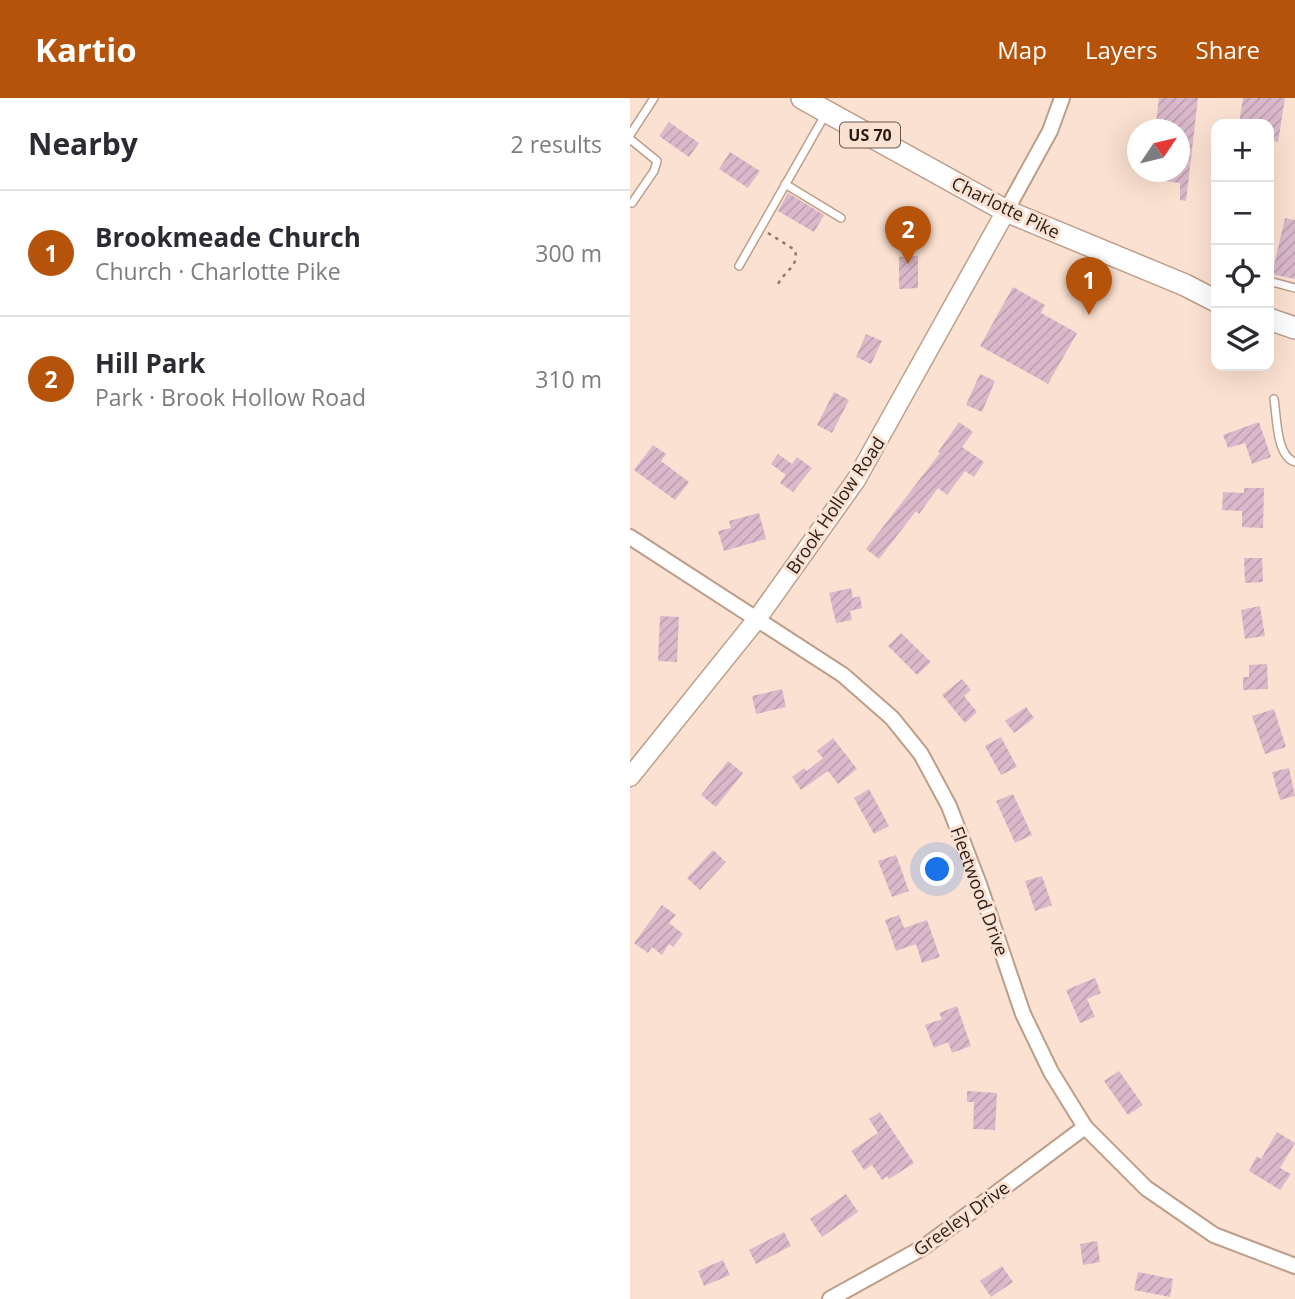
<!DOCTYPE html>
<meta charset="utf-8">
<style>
:root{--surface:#fff;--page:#f7f7f7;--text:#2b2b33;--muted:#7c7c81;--line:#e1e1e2;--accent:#b45309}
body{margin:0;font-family:"Open Sans",sans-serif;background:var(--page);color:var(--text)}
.controls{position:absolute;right:21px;top:21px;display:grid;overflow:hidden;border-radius:14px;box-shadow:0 7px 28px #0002}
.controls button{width:63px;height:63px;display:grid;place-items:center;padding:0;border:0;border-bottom:2px solid var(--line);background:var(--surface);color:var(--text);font:35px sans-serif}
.compass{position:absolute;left:497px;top:21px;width:63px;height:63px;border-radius:50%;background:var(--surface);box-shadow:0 7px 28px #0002;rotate:55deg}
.you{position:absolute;left:308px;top:772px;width:24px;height:24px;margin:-18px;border:5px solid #fff;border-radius:50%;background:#1a73e8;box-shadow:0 0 0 10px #1a73e833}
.badge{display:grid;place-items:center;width:46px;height:46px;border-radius:50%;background:var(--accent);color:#fff;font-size:23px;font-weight:700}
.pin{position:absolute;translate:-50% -58px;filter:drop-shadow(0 2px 4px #0008)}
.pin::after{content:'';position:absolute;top:37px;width:24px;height:21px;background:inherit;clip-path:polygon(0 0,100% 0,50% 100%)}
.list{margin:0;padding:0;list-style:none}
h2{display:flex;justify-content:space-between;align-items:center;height:91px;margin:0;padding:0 28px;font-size:30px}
h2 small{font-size:23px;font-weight:400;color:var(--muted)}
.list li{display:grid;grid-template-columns:46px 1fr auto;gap:21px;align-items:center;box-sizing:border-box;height:126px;padding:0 28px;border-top:2px solid var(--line)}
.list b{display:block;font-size:26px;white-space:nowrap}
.list p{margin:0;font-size:23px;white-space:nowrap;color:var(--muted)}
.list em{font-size:23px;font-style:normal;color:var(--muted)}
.icon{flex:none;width:38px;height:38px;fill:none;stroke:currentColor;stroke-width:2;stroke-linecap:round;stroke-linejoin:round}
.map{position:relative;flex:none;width:665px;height:1201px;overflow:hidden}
header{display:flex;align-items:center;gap:42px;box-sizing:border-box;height:98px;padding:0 35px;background:var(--accent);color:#fff}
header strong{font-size:33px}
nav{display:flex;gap:38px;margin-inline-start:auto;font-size:24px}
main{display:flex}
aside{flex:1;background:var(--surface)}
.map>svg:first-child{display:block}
.building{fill:url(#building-hatch)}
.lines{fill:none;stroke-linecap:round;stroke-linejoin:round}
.service-casing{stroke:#bc9e8a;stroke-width:10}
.minor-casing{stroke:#bc9e8a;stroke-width:18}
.tertiary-casing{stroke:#bc9e8a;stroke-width:21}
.primary-casing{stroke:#bc9e8a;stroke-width:24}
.path{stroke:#8e7c70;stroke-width:2.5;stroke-dasharray:3.5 5;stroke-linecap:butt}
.service{stroke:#fff;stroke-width:7}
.minor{stroke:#fff;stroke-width:14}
.tertiary{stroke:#fff;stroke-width:18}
.primary{stroke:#fff;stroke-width:21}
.labels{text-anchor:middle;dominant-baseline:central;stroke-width:6;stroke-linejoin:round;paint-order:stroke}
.shield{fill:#fbe1d1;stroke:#68584e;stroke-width:2}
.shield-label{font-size:16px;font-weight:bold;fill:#291d16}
.street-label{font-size:18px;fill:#291d16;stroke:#fbe1d1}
</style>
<header>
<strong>Kartio</strong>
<nav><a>Map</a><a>Layers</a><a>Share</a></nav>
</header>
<main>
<aside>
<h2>Nearby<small>2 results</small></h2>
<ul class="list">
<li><span class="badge">1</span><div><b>Brookmeade Church</b><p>Church · Charlotte Pike</p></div><em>300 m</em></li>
<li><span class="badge">2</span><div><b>Hill Park</b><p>Park · Brook Hollow Road</p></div><em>310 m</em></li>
</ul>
</aside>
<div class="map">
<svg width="665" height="1201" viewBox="0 0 665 1201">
<defs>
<pattern id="building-hatch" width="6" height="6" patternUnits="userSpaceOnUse" patternTransform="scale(1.75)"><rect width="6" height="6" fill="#dbb9cb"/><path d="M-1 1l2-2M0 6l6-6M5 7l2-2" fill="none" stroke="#bc9fae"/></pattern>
</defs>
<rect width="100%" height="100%" fill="#fbe1d1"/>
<g class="building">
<polygon points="529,0 568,0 556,103 550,102 550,85 512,80 512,74 550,74 550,32 525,32"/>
<polygon points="613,0 655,0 648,44 639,42 639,26 609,26"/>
<polygon points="39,24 69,45 59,59 29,38"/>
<polygon points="100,54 130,73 118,90 89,71"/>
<polygon points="158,95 194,117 184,134 148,113"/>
<polygon points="655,120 665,122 665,181 642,176"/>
<polygon points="288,158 288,190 269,191 269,159"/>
<polygon points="383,189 415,207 411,215 447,235 418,286 350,248"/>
<polygon points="236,236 252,243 241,266 226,259"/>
<polygon points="350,276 365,283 352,314 336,307"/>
<polygon points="204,294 219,302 202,335 187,327"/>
<polygon points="329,324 343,334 332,349 354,364 344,379 335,373 317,397 308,390 289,416 286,413 249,461 236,451 310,355 308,354"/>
<polygon points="629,324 641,359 622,366 615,345 598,350 593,337"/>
<polygon points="23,347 36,356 31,363 59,384 45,402 4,372"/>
<polygon points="148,356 162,366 167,359 182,370 163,394 150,385 156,377 141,366"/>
<polygon points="614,390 634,390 633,430 612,429 612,413 592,412 593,394 614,395"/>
<polygon points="129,415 136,441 94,453 88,433 101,430 99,423"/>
<polygon points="614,460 632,460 633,484 615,485"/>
<polygon points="221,490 223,500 230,498 232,510 220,513 222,522 206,525 199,495"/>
<polygon points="630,508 635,538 615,541 611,512"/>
<polygon points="30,518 49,519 47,564 28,563"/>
<polygon points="271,535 301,564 287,577 258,548"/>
<polygon points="637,566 638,591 613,592 613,579 619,579 619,567"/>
<polygon points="332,581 341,592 334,598 347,614 335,625 312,597"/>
<polygon points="152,591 156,609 126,616 122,598"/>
<polygon points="396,609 404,620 384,635 375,623"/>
<polygon points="644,611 656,649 635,656 622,618"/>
<polygon points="371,639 387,669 371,677 355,648"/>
<polygon points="203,640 227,671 208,686 198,673 171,692 162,679 174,670 177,673 193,660 187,653"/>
<polygon points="98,663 113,675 86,709 71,697"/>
<polygon points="659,670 665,698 650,702 642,674"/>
<polygon points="239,691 259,728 244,736 224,700"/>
<polygon points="383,696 402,737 385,745 366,703"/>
<polygon points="83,752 96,764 70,792 57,780"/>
<polygon points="266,757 279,793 262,799 248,763"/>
<polygon points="412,778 422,807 405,813 395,783"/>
<polygon points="32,807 46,817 39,825 53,836 43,849 39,846 32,857 22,849 18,855 4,845"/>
<polygon points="269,817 274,830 297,822 310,859 292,865 286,846 266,853 255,822"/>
<polygon points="465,880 471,895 457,901 465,919 450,925 436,892"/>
<polygon points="327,908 341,948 322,955 318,944 304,950 295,927 312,921 309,915"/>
<polygon points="489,973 513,1007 498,1017 474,983"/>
<polygon points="337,993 367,995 365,1032 343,1031 344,1004 337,1004"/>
<polygon points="250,1014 284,1065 259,1081 257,1078 252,1082 242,1067 234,1072 221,1053 248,1035 239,1021"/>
<polygon points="647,1034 665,1045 650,1070 661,1076 650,1092 619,1073 627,1058 631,1061"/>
<polygon points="216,1096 228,1114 192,1139 180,1121"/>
<polygon points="154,1134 161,1148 126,1166 119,1152"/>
<polygon points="467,1143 470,1164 453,1167 450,1146"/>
<polygon points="93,1162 100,1177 74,1188 68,1173"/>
<polygon points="372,1168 383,1184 361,1199 350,1183"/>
<polygon points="508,1174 543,1181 540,1199 504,1192"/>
</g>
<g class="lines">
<g class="service-casing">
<g id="service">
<polyline points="0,37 24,0"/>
<polyline points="0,41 27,63 24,73 2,105"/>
<polyline points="155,86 211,120"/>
<polyline points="109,168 195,17"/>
<polyline points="639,183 665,190"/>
<path d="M644 301C647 319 646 358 665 364"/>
</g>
</g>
<g class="minor-casing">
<g id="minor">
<polyline points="376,113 420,33 432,0"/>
<polyline points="0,439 213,577 262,620 291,656 319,708 349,786 393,916 421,974 455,1029 516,1090 584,1137 665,1168"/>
<polyline points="200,1201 294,1149 455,1029"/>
</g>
</g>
<g class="tertiary-casing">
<polyline id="tertiary" points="0,679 127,521 226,382 376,113"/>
</g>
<g class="primary-casing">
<g id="primary">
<polyline points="172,0 376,113 555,187 586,203"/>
<polyline points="639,221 665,230"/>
</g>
</g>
<path class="path" d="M138 135 165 152C169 169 156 171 148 186"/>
<use href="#service" class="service"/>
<use href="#minor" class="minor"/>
<use href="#tertiary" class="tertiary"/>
<use href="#primary" class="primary"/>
</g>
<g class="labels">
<rect class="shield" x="210" y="24.5" width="60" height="25" rx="5"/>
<g class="shield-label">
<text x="240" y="37">US 70</text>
</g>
<g class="street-label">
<text transform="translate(376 109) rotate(26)">Charlotte Pike</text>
<text transform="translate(205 407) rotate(-56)">Brook Hollow Road</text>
<text transform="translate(350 793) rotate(70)">Fleetwood Drive</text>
<text transform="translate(331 1120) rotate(-36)">Greeley Drive</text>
</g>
</g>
</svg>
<div class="controls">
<button>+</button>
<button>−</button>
<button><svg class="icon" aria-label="locate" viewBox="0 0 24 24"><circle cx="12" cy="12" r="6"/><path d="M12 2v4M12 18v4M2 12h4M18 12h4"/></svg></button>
<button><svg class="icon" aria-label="layers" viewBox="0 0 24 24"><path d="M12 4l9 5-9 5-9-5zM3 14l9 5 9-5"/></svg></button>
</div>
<svg class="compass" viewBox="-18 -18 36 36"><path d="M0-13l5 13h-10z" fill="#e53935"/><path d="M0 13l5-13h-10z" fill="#7c7c81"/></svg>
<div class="you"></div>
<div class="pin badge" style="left:459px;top:217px">1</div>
<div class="pin badge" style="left:278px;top:166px">2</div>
</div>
</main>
